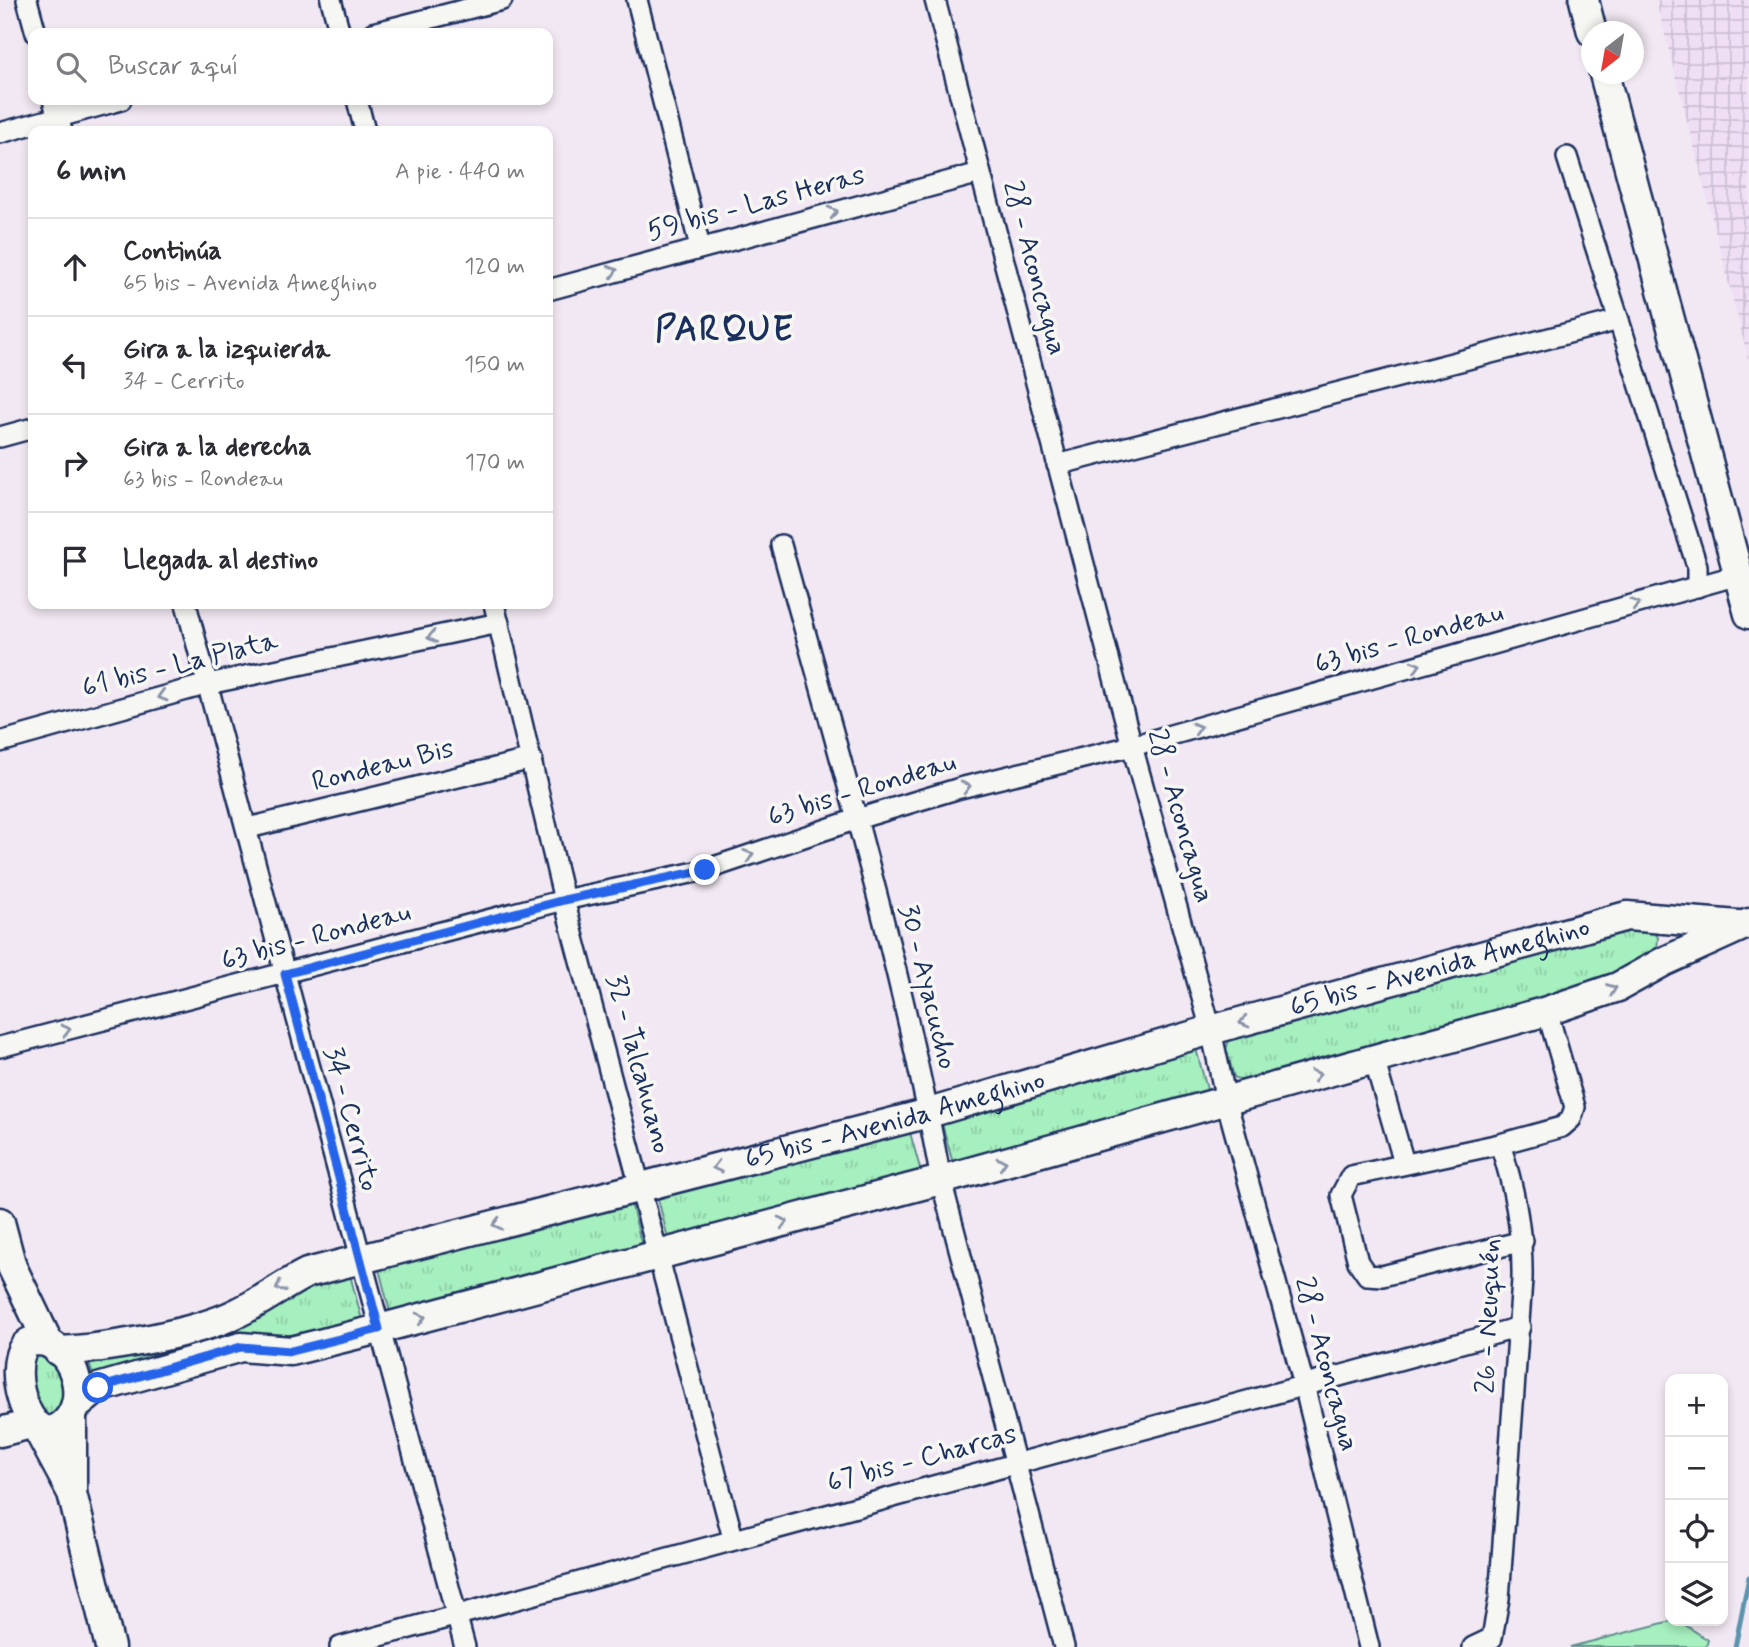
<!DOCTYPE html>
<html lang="es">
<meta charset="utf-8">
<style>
:root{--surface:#fff;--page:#f7f7f7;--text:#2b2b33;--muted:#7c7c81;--line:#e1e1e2}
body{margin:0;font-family:Mynerve,sans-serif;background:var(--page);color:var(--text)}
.controls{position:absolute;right:21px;bottom:21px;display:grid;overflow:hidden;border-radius:14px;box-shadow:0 4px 10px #0003}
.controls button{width:63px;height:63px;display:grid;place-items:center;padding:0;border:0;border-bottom:2px solid var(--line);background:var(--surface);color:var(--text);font:35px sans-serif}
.compass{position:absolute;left:1581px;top:21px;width:63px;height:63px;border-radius:50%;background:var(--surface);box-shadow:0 4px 10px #0003;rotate:211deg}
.stop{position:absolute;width:21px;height:21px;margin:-16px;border:5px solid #2563eb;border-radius:50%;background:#fff}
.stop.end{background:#2563eb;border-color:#fff;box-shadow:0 2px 7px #0008}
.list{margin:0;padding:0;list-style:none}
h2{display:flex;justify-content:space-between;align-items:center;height:91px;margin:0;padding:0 28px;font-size:30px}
h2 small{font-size:23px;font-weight:400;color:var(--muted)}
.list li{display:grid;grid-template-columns:46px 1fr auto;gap:21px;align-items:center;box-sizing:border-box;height:98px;padding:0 28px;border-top:2px solid var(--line)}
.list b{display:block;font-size:26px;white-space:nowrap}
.list p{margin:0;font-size:23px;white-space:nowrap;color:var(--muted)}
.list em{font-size:23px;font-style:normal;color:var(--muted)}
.icon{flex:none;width:38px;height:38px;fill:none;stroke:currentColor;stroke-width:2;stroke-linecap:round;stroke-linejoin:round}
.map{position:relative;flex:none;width:1749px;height:1647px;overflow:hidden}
.search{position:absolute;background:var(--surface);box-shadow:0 4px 10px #0003;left:28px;top:28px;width:525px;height:77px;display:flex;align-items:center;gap:18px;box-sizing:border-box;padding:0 24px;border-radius:14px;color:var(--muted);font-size:26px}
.panel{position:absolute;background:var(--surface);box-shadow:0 4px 10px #0003;left:28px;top:126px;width:525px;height:483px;border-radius:14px}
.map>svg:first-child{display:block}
.industrial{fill:url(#industrial-grid)}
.grass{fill:url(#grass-tufts);stroke:#608f8e;stroke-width:2}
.garden{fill:#a6efbe;stroke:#608f8e;stroke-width:2}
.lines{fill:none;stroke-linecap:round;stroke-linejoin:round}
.stream{stroke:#5b93ad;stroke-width:5}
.minor-casing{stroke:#1b2f5e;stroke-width:24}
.secondary-casing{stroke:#1b2f5e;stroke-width:33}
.minor{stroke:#f6f6f2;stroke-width:19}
.secondary{stroke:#f6f6f2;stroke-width:28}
.oneway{stroke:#8892a8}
.route{stroke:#2563eb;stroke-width:9}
.labels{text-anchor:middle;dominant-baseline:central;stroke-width:7;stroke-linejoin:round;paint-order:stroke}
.street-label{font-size:28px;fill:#1b2f5e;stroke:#f6f6f2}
.district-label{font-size:35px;font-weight:bold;letter-spacing:2px;fill:#1b2f5e;stroke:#f6f6f2}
</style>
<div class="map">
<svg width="1749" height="1647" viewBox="0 0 1749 1647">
<defs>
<pattern id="industrial-grid" width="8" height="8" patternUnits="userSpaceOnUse" patternTransform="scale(1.75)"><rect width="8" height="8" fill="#efdef4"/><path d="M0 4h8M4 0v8" fill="none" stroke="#ccbfd4"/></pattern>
<pattern id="grass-tufts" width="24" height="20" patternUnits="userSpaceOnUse" patternTransform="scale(1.75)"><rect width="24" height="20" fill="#a6efbe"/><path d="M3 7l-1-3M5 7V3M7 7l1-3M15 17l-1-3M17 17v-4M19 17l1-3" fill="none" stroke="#8ecda6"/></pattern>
</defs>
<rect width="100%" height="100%" fill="#f2e8f3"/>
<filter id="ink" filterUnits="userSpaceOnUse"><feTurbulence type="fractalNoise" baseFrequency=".0143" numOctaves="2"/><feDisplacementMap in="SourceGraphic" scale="14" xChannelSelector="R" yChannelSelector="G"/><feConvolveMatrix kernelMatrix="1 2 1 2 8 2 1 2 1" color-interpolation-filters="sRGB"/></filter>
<g filter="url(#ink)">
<polygon class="industrial" points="1656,0 1749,0 1749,362"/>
<g class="grass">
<polygon points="1638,926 1651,929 1658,937 1657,951 1623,978 1245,1082 1234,1077 1226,1049 1230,1038"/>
<polygon points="1195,1045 1208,1093 954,1167 941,1120"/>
<polygon points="909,1129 921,1172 668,1238 657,1195"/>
<polygon points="631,1203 642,1246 390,1312 379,1269"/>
<polygon points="350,1275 362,1320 94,1382 89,1361 299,1288"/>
<polygon points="48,1354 68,1378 67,1405 50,1418 39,1414 26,1356"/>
</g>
<polygon class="garden" points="1671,1621 1679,1621 1708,1640 1706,1647 1570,1647"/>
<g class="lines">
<polyline class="stream" points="1735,1647 1749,1577"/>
<g class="minor-casing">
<g id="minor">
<polyline points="27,0 36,33"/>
<polyline points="331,0 340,33"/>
<polyline points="637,0 700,247"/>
<polyline points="935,0 1132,746 1211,1030 1226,1100 1304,1385 1369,1647"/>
<polyline points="373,33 502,0"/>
<polyline points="53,100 62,131"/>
<polyline points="357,100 365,131"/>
<polyline points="0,133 121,100"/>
<polyline points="1567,157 1697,566 1697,587"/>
<polyline points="548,290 980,173"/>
<polyline points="0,437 33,428"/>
<polyline points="1057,465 1619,320"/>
<path d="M781 545C839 755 902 966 941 1180L1064 1647"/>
<polyline points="186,604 465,1647"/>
<polyline points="494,604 564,900 733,1538"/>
<polyline points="0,742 208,684 499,623"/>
<polyline points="248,828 532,759"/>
<polyline points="0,1047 564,900 705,870 857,819 960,788 1132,746 1738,575"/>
<polyline points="1374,1059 1404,1163"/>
<polyline points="1523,1241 1382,1276 1367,1275 1358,1262 1341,1195 1351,1176 1500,1144 1562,1127 1571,1119 1575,1107 1547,1011"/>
<polyline points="340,1647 1520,1327"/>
<path d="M1473 1647 1492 1638 1499 1599 1522 1280C1523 1232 1515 1189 1500 1144"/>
</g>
</g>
<g class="secondary-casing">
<g id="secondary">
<polyline points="1584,0 1592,32"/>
<polyline points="1604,74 1749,614"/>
<polyline points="0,1222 12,1267 48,1342"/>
<path d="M32 1341C37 1341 44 1341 48 1343 76 1355 88 1400 66 1422 27 1461 0 1352 32 1341Z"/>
<path id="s1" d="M58 1351C104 1349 195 1334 237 1313 261 1302 283 1285 307 1273L929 1113 1211 1030 1627 916 1738 925"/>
<polyline points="75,1407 98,1388 241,1347 291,1351 379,1329 941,1180 1547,1011 1618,987 1663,962 1749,923"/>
<polyline points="36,1426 72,1493 110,1647"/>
<polyline points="0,1432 31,1424"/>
<polyline points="72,1491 72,1414"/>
</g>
</g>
<use href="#minor" class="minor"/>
<use href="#secondary" class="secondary"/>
</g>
<defs><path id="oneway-chevron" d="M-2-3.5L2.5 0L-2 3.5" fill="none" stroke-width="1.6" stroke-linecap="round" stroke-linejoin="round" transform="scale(1.75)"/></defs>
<g class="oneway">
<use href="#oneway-chevron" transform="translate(833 212) rotate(-15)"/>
<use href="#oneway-chevron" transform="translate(613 271) rotate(-16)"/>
<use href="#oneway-chevron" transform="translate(1635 604) rotate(-16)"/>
<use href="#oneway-chevron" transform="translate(432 637) rotate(168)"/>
<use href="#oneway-chevron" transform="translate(1416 666) rotate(-16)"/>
<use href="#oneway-chevron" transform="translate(162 696) rotate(164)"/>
<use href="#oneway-chevron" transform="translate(1197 728) rotate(-16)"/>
<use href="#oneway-chevron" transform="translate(966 787) rotate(-14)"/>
<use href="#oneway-chevron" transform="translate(749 855) rotate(-19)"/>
<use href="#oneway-chevron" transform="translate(1612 989) rotate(-21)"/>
<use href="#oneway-chevron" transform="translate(1244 1022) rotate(165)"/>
<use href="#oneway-chevron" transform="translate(66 1030) rotate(-14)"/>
<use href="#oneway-chevron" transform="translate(1316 1075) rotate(-16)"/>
<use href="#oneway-chevron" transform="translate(1002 1163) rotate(-16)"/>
<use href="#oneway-chevron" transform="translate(717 1167) rotate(166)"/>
<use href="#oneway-chevron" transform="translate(783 1222) rotate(-15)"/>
<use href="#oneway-chevron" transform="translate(497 1224) rotate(166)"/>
<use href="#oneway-chevron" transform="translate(280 1287) rotate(150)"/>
<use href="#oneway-chevron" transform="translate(421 1318) rotate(-15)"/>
</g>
</g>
<g class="lines" filter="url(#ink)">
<polyline class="route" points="98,1388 241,1347 291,1351 379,1329 285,974 564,900 705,870"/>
</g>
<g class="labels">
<g class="street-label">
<text transform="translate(756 204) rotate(-15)">59 bis - Las Heras</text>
<text transform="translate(1034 268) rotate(75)">28 - Aconcagua</text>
<text transform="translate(1409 639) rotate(-16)">63 bis - Rondeau</text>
<text transform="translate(180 665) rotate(-14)">61 bis - La Plata</text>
<text transform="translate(383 766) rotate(-14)">Rondeau Bis</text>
<text transform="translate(862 790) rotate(-17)">63 bis - Rondeau</text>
<text transform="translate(1180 816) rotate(74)">28 - Aconcagua</text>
<text transform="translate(316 937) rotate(-15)">63 bis - Rondeau</text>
<text stroke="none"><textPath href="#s1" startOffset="1438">65 bis - Avenida Ameghino</textPath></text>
<text transform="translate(927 987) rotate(76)">30 - Ayacucho</text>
<text transform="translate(638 1064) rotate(75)">32 - Talcahuano</text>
<text transform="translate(351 1119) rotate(75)">34 - Cerrito</text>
<text stroke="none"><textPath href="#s1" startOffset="872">65 bis - Avenida Ameghino</textPath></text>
<text transform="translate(1489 1316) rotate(-88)">26 - Neuquén</text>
<text transform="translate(1326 1364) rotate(75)">28 - Aconcagua</text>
<text transform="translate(922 1459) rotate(-15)">67 bis - Charcas</text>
</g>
<g class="district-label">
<text x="725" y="330">PARQUE</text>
</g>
</g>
</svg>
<div class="controls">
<button>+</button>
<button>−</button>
<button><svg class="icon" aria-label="locate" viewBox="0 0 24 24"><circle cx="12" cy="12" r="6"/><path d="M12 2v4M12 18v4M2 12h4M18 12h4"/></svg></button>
<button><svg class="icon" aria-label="layers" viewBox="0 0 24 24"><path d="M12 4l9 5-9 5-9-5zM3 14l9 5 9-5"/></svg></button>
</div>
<svg class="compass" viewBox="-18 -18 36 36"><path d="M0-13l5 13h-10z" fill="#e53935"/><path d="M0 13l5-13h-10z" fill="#7c7c81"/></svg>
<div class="stop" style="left:98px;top:1388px"></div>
<div class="stop end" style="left:705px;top:870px"></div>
<div class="search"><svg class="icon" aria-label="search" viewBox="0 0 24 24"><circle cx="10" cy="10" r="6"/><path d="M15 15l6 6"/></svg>Buscar aquí</div>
<section class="panel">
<h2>6 min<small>A pie · 440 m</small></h2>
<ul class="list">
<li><svg class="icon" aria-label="ahead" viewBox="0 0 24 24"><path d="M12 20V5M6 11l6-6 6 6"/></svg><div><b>Continúa</b><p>65 bis - Avenida Ameghino</p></div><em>120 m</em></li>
<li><svg class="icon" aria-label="left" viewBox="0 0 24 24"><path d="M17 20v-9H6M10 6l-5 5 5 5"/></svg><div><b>Gira a la izquierda</b><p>34 - Cerrito</p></div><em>150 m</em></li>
<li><svg class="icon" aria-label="right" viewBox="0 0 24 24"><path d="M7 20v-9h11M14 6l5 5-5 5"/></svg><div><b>Gira a la derecha</b><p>63 bis - Rondeau</p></div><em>170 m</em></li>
<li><svg class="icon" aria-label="arrive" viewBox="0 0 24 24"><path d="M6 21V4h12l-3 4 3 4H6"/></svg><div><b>Llegada al destino</b></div></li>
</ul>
</section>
</div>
